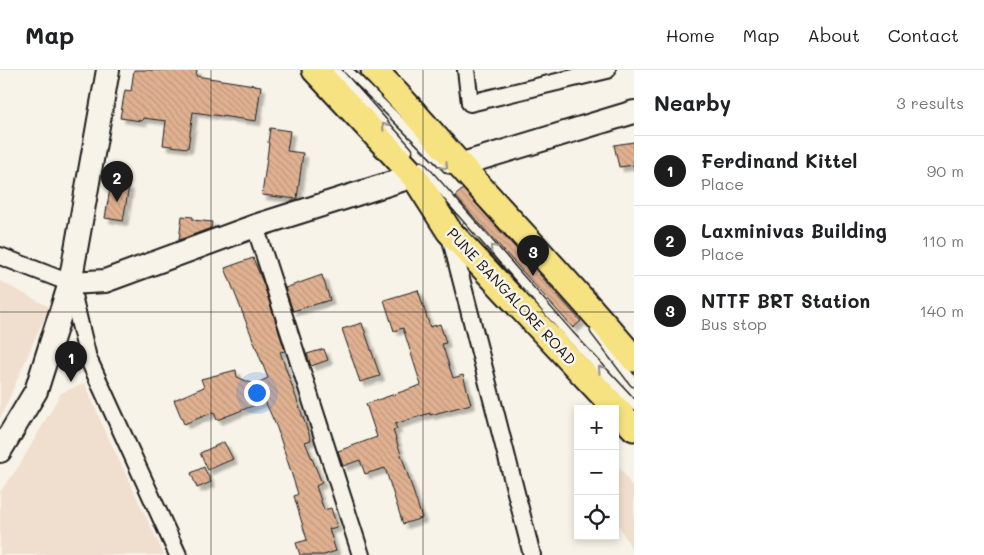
<!DOCTYPE html>
<meta charset="utf-8">
<style>
:root{--surface:#fff;--page:#f6f6f6;--text:#202124;--muted:#757577;--line:#e0e0e0;--accent:#1c1c1c}
body{margin:0;font-family:Mali,sans-serif;background:var(--page);color:var(--text)}
.controls{position:absolute;right:15px;bottom:15px;display:grid;overflow:hidden;border-radius:0px;box-shadow:0 2px 8px #0003}
.controls button{width:45px;height:45px;display:grid;place-items:center;padding:0;border:0;border-bottom:1px solid var(--line);background:var(--surface);color:var(--text);font:25px sans-serif}
.you{position:absolute;left:256px;top:322px;width:18px;height:18px;margin:-12px;border:4px solid #fff;border-radius:50%;background:#1a73e8;box-shadow:0 0 0 8px #1a73e833}
.badge{display:grid;place-items:center;width:32px;height:32px;border-radius:50%;background:var(--accent);color:#fff;font-size:16px;font-weight:700}
.pin{position:absolute;translate:-50% -41px;filter:drop-shadow(0 1px 2px #0008)}
.pin::after{content:'';position:absolute;top:26px;width:18px;height:15px;background:inherit;clip-path:polygon(0 0,100% 0,50% 100%)}
.list{margin:0;padding:0;list-style:none}
h2{display:flex;justify-content:space-between;align-items:center;height:65px;margin:0;padding:0 20px;font-size:21px}
h2 small{font-size:16px;font-weight:400;color:var(--muted)}
.list li{display:grid;grid-template-columns:32px 1fr auto;gap:15px;align-items:center;box-sizing:border-box;height:70px;padding:0 20px;border-top:1px solid var(--line)}
.list b{display:block;font-size:19px;white-space:nowrap}
.list p{margin:0;font-size:16px;white-space:nowrap;color:var(--muted)}
.list em{font-size:16px;font-style:normal;color:var(--muted)}
.icon{flex:none;width:28px;height:28px;fill:none;stroke:currentColor;stroke-width:2;stroke-linecap:round;stroke-linejoin:round}
.map{position:relative;flex:none;width:634px;height:485px;overflow:hidden}
header{display:flex;align-items:center;gap:30px;box-sizing:border-box;height:70px;padding:0 25px;background:var(--surface);border-bottom:1px solid var(--line)}
header strong{font-size:24px}
nav{display:flex;gap:28px;margin-inline-start:auto;font-size:18px}
main{display:flex}
aside{flex:1;background:var(--surface)}
.map>svg:first-child{display:block}
.built{fill:#f0dfce}
.building{fill:url(#building-back-hatch);stroke:#1c1c1c;filter:url(#shadow)}
.lines{fill:none;stroke-linecap:round;stroke-linejoin:round}
.lane-casing{stroke:#1c1c1c;stroke-width:11}
.street-casing{stroke:#1c1c1c;stroke-width:20}
.secondary-casing{stroke:#1c1c1c;stroke-width:26}
.primary-casing{stroke:#1c1c1c;stroke-width:29}
.lane{stroke:#f7f3e8;stroke-width:8}
.street{stroke:#f7f3e8;stroke-width:16}
.secondary{stroke:#f7f3e8;stroke-width:22}
.primary{stroke:#f7e281;stroke-width:25}
.oneway{stroke:#94928c}
.grid{fill:none;stroke:#1c1c1c;stroke-width:1;stroke-opacity:0.55}
.labels{text-anchor:middle;dominant-baseline:central;stroke-width:5;stroke-linejoin:round;paint-order:stroke}
.street-label{font-size:15px;fill:#1c1c1c;stroke:#f7f3e8}
</style>
<header>
<strong>Map</strong>
<nav><a>Home</a><a>Map</a><a>About</a><a>Contact</a></nav>
</header>
<main>
<div class="map">
<svg width="634" height="485" viewBox="0 0 634 485">
<defs>
<pattern id="building-back-hatch" width="6" height="6" patternUnits="userSpaceOnUse" patternTransform="scale(1.25)"><rect width="6" height="6" fill="#e0b191"/><path d="M-1 5l2 2M0 0l6 6M5-1l2 2" fill="none" stroke="#c0987c"/></pattern>
<filter id="shadow"><feDropShadow dx="4.5" dy="4.5" stdDeviation="1" flood-color="#0004"/></filter>
</defs>
<rect width="100%" height="100%" fill="#f7f3e8"/>
<filter id="ink" filterUnits="userSpaceOnUse"><feTurbulence type="fractalNoise" baseFrequency=".02" numOctaves="2"/><feDisplacementMap in="SourceGraphic" scale="10" xChannelSelector="R" yChannelSelector="G"/><feConvolveMatrix kernelMatrix="1 2 1 2 8 2 1 2 1" color-interpolation-filters="sRGB"/></filter>
<g filter="url(#ink)">
<g class="built">
<polygon points="0,211 49,237 0,349"/>
<polygon points="85,313 102,354 164,485 0,485 0,422 19,396 61,323"/>
<polygon points="615,389 634,420 634,483 615,449"/>
</g>
<g class="building">
<polygon points="134,0 197,0 196,6 261,16 256,51 193,42 188,78 163,75 166,51 143,48 142,51 120,48 125,20 131,21"/>
<polygon points="270,58 290,61 287,81 303,83 297,129 262,125 269,73 268,73"/>
<polygon points="634,72 634,95 619,97 614,75"/>
<polygon points="111,113 129,116 123,151 105,148"/>
<polygon points="463,119 581,251 573,258 455,126"/>
<polygon points="182,146 193,147 193,150 212,152 211,158 179,170"/>
<polygon points="253,188 264,215 285,281 280,282 311,370 305,372 322,413 316,416 324,440 331,438 337,457 329,459 336,481 324,485 300,485 296,473 307,470 294,426 298,424 277,358 265,331 217,350 214,342 184,354 174,330 204,317 201,309 236,300 237,307 254,314 268,308 225,198"/>
<polygon points="322,205 330,230 293,241 285,218"/>
<polygon points="418,220 430,257 440,254 446,273 442,274 453,308 463,305 471,334 430,345 430,343 395,354 397,359 393,360 422,448 403,454 385,398 365,404 360,390 343,396 338,381 377,367 366,334 421,315 403,258 394,261 384,230"/>
<polygon points="362,253 380,306 360,312 342,259"/>
<polygon points="324,279 328,290 311,296 307,284"/>
<polygon points="224,372 233,389 208,400 200,383"/>
<polygon points="204,397 211,412 197,418 191,403"/>
</g>
<g class="lines">
<g class="lane-casing">
<g id="lane">
<polyline points="336,0 408,81"/>
<polyline points="348,0 448,99"/>
<polyline points="421,96 569,265 634,335"/>
<polyline points="595,261 634,312"/>
</g>
</g>
<g class="street-casing">
<g id="street">
<polyline points="466,0 470,33 607,0"/>
<polyline points="255,156 361,485"/>
<polyline points="450,166 532,485"/>
<polyline points="0,186 70,213 88,288 178,485"/>
</g>
</g>
<g class="secondary-casing">
<g id="secondary">
<polyline points="459,95 634,42"/>
<polyline points="70,213 105,211 255,156 414,106"/>
<polyline points="0,381 36,321 70,213 108,0"/>
</g>
</g>
<g class="primary-casing">
<g id="primary">
<polyline points="315,0 414,106 449,161 634,358"/>
<path d="M374 0C405 31 432 64 461 96 519 161 579 223 634 289"/>
</g>
</g>
<use href="#lane" class="lane"/>
<use href="#street" class="street"/>
<use href="#secondary" class="secondary"/>
<use href="#primary" class="primary"/>
</g>
<defs><path id="oneway-chevron" d="M-2-3.5L2.5 0L-2 3.5" fill="none" stroke-width="1.6" stroke-linecap="round" stroke-linejoin="round" transform="scale(1.25)"/></defs>
<g class="oneway">
<use href="#oneway-chevron" transform="translate(385 56) rotate(-132)"/>
<use href="#oneway-chevron" transform="translate(445 96) rotate(45)"/>
<use href="#oneway-chevron" transform="translate(493 178) rotate(-131)"/>
<use href="#oneway-chevron" transform="translate(601 299) rotate(-133)"/>
</g>
</g>
<path class="grid" d="M211 0V485M423 0V485M0 242H634"/>
<g class="labels">
<g class="street-label">
<text transform="translate(512 226) rotate(47)">PUNE BANGALORE ROAD</text>
</g>
</g>
</svg>
<div class="controls">
<button>+</button>
<button>−</button>
<button><svg class="icon" aria-label="locate" viewBox="0 0 24 24"><circle cx="12" cy="12" r="6"/><path d="M12 2v4M12 18v4M2 12h4M18 12h4"/></svg></button>
</div>
<div class="you"></div>
<div class="pin badge" style="left:71px;top:312px">1</div>
<div class="pin badge" style="left:117px;top:132px">2</div>
<div class="pin badge" style="left:533px;top:206px">3</div>
</div>
<aside>
<h2>Nearby<small>3 results</small></h2>
<ul class="list">
<li><span class="badge">1</span><div><b>Ferdinand Kittel</b><p>Place</p></div><em>90 m</em></li>
<li><span class="badge">2</span><div><b>Laxminivas Building</b><p>Place</p></div><em>110 m</em></li>
<li><span class="badge">3</span><div><b>NTTF BRT Station</b><p>Bus stop</p></div><em>140 m</em></li>
</ul>
</aside>
</main>
